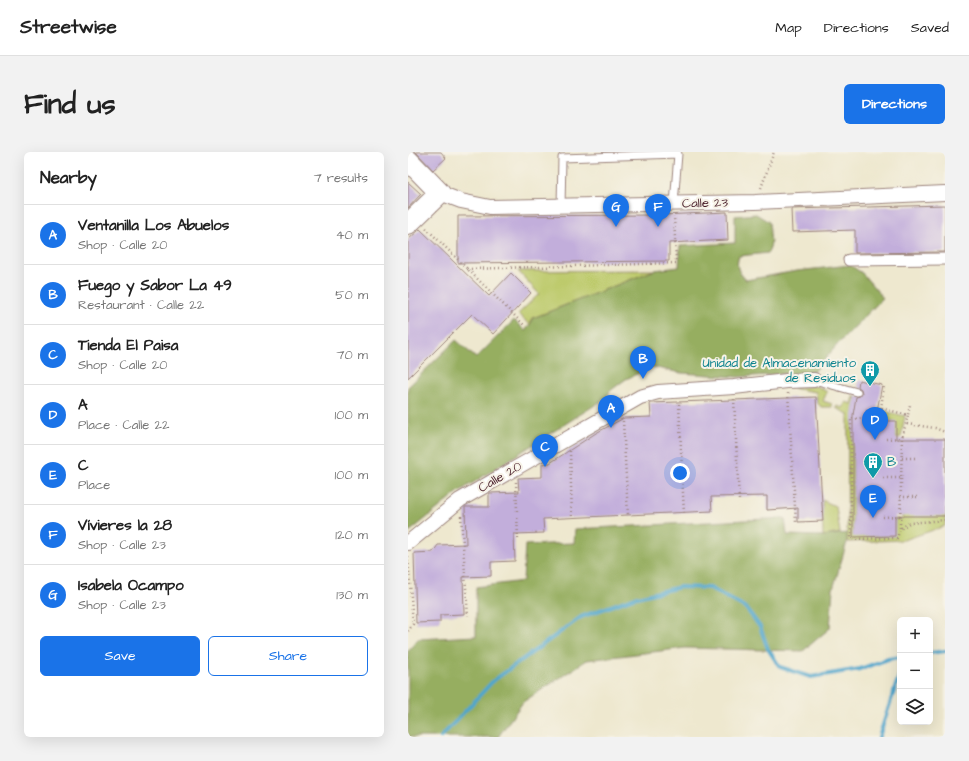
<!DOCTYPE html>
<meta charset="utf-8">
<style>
:root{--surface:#fff;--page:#f2f2f2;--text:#222;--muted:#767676;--line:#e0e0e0;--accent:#1a73e8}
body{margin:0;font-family:"Architects Daughter",sans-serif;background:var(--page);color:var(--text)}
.controls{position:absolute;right:12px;bottom:12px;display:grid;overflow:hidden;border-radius:6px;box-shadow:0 4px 16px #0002}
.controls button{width:36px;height:36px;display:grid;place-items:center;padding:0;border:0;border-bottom:1px solid var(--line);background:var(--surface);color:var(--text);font:20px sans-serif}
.you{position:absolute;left:272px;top:321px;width:14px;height:14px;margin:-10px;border:3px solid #fff;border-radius:50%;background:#1a73e8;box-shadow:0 0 0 6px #1a73e833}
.badge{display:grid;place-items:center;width:26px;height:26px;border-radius:50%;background:var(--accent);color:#fff;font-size:13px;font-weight:700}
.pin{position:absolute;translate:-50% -33px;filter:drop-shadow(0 1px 2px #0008)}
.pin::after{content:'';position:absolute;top:21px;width:14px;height:12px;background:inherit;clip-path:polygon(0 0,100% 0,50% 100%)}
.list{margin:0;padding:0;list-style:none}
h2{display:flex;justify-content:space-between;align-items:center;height:52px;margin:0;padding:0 16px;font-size:17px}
h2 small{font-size:13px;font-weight:400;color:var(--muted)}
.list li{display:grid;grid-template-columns:26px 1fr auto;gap:12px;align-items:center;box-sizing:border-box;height:60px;padding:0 16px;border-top:1px solid var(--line)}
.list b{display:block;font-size:15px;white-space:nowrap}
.list p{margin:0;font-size:13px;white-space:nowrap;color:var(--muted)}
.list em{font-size:13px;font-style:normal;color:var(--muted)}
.actions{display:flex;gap:8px;padding:12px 16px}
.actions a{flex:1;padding:9px 0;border:1px solid var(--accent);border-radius:6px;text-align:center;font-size:14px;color:var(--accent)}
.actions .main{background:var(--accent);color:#fff}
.icon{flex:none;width:22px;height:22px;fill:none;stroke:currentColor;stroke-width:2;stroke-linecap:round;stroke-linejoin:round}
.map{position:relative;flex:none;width:537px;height:585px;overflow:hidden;border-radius:6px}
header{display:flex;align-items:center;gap:24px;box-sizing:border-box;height:56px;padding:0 20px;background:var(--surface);border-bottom:1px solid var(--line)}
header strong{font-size:19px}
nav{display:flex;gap:22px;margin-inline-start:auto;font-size:14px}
.intro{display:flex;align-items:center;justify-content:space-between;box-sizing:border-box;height:96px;padding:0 24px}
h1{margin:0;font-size:28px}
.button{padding:10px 18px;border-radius:6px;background:var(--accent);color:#fff;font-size:14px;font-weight:700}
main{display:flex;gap:24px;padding:0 24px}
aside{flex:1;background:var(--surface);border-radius:6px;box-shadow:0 4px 16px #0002}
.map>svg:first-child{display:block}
.green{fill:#bdca6c;stroke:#84744c}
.forest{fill:#96ae60;stroke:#706646}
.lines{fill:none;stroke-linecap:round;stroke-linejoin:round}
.stream{stroke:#50a6cc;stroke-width:4}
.building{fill:#c2aedb}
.service-casing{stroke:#9c847d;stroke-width:9}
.pedestrian-casing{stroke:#9c847d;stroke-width:13}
.minor-casing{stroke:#9c847d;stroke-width:16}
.secondary-casing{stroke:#9c847d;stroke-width:22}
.path{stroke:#9c847d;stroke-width:2.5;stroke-dasharray:1 3;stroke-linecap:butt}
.service{stroke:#fff;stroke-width:7}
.pedestrian{stroke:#fff;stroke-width:11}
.minor{stroke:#fff;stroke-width:14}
.secondary{stroke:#fff;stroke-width:20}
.labels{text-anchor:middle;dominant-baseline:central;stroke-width:4;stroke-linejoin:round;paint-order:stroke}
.street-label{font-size:13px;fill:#4a1f2b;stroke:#f7f3e8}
.culture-label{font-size:13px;fill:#0d838f;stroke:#f7f3e8;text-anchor:end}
</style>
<header>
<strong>Streetwise</strong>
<nav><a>Map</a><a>Directions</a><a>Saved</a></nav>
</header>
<div class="intro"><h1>Find us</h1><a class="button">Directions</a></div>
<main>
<aside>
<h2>Nearby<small>7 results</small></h2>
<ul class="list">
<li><span class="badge">A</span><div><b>Ventanilla Los Abuelos</b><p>Shop · Calle 20</p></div><em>40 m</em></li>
<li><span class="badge">B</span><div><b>Fuego y Sabor La 49</b><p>Restaurant · Calle 22</p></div><em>50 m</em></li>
<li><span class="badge">C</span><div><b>Tienda El Paisa</b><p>Shop · Calle 20</p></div><em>70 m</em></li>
<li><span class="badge">D</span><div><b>A</b><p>Place · Calle 22</p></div><em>100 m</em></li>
<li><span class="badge">E</span><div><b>C</b><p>Place</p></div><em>100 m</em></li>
<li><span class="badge">F</span><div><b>Vívieres la 28</b><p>Shop · Calle 23</p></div><em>120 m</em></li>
<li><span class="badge">G</span><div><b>Isabela Ocampo</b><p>Shop · Calle 23</p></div><em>130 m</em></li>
</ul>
<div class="actions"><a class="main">Save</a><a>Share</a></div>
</aside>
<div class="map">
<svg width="537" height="585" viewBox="0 0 537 585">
<rect width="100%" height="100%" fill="#f7f3e8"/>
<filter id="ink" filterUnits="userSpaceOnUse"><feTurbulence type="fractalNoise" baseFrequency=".025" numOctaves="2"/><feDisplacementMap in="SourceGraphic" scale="8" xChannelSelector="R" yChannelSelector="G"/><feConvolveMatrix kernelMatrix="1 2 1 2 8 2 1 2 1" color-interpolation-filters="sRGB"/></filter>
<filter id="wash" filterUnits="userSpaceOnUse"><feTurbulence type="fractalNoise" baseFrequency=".012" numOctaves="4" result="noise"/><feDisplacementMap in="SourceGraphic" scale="16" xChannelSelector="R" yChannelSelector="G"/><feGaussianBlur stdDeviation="0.9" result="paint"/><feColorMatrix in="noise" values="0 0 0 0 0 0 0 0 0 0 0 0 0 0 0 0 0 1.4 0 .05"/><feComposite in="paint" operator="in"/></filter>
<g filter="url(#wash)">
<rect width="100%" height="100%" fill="#eee8cf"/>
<g class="green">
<polygon points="247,118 125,166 122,173 110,162 131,142 110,119"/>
<polygon points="409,234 419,240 415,249 424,252 424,255 413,255 409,250 408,240 382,236"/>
<polygon points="446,245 448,245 446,261 473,263 475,259 497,264 493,285 488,286 487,269 445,269 445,384 486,384 487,367 494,367 495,346 537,364 537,374 496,388 439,390 440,262 428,256 429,254 435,256 438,250 444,252"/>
<polygon points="414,348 425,353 428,355 432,381 415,384"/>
</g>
<g class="forest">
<path d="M348 62 361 70 363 92 360 101 331 104C327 116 331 120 338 128L389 119 442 113 454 121 475 146 429 193 406 220 330 225 273 221 244 215 218 227 202 239 198 246 49 341 0 381V235L48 188 68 206 106 168 117 179 123 171 125 166 247 118 271 115 272 94 327 91V64Z"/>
<polygon points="377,366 379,383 415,384 439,381 439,390 425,437 422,476 395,499 277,496 179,508 115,550 90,585 0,585 0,499 10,487 68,484 68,435 115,429 117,393 166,391 167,377"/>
</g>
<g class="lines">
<g class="stream">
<polyline points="522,501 537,499"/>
<polyline points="33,585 85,529 173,465 225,446 272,435 302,436 338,456 352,475 360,497 372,515 403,525 452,517 480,507 492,505"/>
<polyline points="471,585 492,521"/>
</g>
</g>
<g id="blocks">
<g class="building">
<polygon points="8,0 33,0 38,6 25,18"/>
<polygon points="0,30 13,42 0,56"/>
<polygon points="537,53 537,100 447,101 447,78 384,80 383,57"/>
<polygon points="319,60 320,88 261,91 261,109 50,111 50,64 254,63"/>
<polygon points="12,77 81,144 103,121 123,141 85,182 64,162 0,226 0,88"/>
<polygon points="451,228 474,233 467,269 488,269 488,287 537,287 537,364 487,364 487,384 445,385 445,263 448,245 452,244 454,241 453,237 450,235"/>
<polygon points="408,245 415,369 390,370 390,356 359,358 359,344 303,345 304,359 135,367 136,381 106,382 107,409 83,410 83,424 55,425 56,462 32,463 32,470 8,471 6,401 25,400 30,393 58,392 57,355 81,355 81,341 82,341 111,340 110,326 134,325 134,312 142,311 188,281 216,266 243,265 242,251"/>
</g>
</g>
</g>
<g filter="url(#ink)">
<use href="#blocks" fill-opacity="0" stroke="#9c847d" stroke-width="1"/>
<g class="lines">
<g class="service-casing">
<g id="service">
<polyline points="153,54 154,6 270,2 266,52"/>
<polyline points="406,228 449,240"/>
</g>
</g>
<g class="pedestrian-casing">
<polyline id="pedestrian" points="441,108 537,107"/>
</g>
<g class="minor-casing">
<g id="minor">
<polyline points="32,41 53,49 82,55 347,50 537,41"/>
<polyline points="0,391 52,348 232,245 250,240 326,235 379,229 406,228"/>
</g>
</g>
<g class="secondary-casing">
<polyline id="secondary" points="0,8 32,41 0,72"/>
</g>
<g class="path">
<polyline points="353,36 366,0"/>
<polyline points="18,76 117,174"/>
<polyline points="59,117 268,111 266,64"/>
<polyline points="380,241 388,371"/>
<polyline points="326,247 331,348"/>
<polyline points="271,252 276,363"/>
<polyline points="473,256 476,234"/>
<polyline points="458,259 472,261 473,256 500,263 502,253"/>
<polyline points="472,261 450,267 443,266 443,387 489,386 492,377 501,371 537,368"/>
<polyline points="215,269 220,363"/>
<polyline points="499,272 527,276 537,280"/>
<polyline points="478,287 494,286"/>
<polyline points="162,299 164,366"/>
<polyline points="494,306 510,306"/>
<polyline points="475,326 492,326"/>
<polyline points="108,330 110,389"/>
<polyline points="492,345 510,345"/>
<polyline points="53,364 60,464"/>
<polyline points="475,365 492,364"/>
<polyline points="492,376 494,286 500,263"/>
<polyline points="0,404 5,472 0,479"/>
</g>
<use href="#service" class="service"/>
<use href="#pedestrian" class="pedestrian"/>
<use href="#minor" class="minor"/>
<use href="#secondary" class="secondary"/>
</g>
</g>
<defs>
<g id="building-pin" transform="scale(1)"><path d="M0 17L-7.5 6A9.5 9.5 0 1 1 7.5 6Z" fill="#0f9aa8" stroke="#f7f3e8"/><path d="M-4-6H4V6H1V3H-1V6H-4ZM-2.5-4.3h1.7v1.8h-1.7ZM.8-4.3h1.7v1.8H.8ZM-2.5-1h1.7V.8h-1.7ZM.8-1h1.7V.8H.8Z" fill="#fff"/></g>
</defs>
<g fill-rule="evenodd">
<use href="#building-pin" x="462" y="218"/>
<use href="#building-pin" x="465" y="310"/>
</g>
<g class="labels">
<g class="street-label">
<text transform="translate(297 51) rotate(-1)">Calle 23</text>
<text transform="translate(92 325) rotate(-30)">Calle 20</text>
</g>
<g class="culture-label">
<text x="448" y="211">Unidad de Almacenamiento<tspan x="448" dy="15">de Residuos</tspan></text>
<text x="479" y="310" text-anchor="start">B</text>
</g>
</g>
</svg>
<div class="controls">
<button>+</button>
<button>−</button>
<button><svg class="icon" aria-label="layers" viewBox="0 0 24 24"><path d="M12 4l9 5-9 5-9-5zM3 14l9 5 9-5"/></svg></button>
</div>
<div class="you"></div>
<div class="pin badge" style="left:203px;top:276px">A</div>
<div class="pin badge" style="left:235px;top:227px">B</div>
<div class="pin badge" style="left:137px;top:315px">C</div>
<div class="pin badge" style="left:467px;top:288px">D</div>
<div class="pin badge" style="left:465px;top:366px">E</div>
<div class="pin badge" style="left:250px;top:75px">F</div>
<div class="pin badge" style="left:208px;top:75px">G</div>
</div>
</main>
